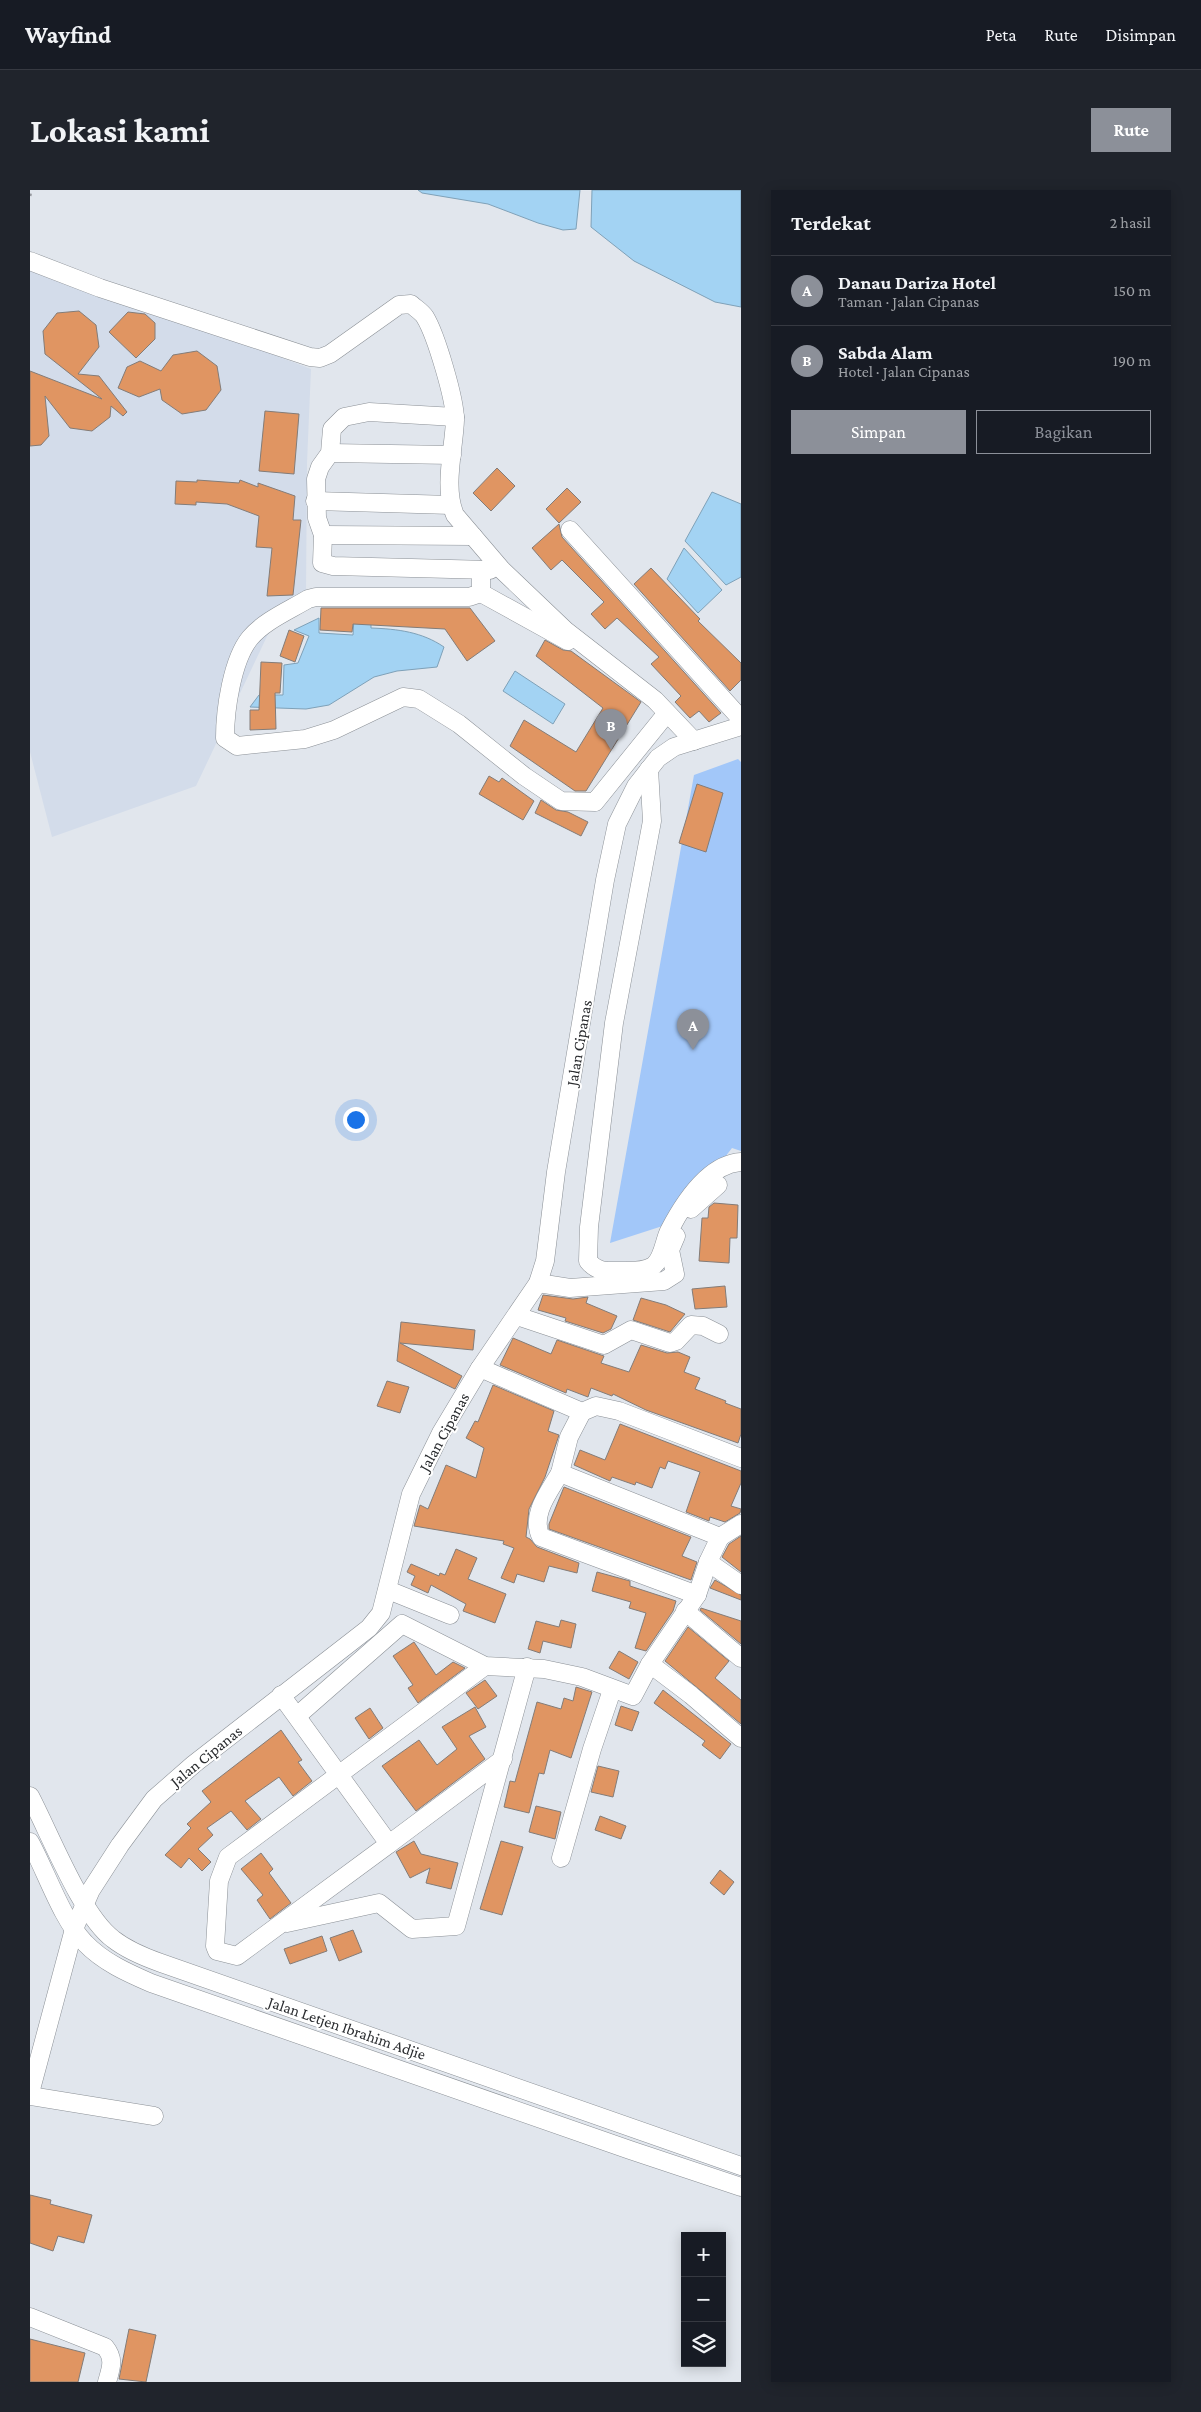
<!DOCTYPE html>
<html lang="id">
<meta charset="utf-8">
<style>
:root{--surface:#171b24;--page:#20242c;--text:#f1f3f6;--muted:#9ea1a6;--line:#363941;--accent:#8c9099}
body{margin:0;font-family:"Crimson Pro",serif;background:var(--page);color:var(--text)}
.controls{position:absolute;right:15px;bottom:15px;display:grid;overflow:hidden;border-radius:0px;box-shadow:0 2px 12px #0003}
.controls button{width:45px;height:45px;display:grid;place-items:center;padding:0;border:0;border-bottom:1px solid var(--line);background:var(--surface);color:var(--text);font:25px sans-serif}
.you{position:absolute;left:325px;top:929px;width:18px;height:18px;margin:-12px;border:4px solid #fff;border-radius:50%;background:#1a73e8;box-shadow:0 0 0 8px #1a73e833}
.badge{display:grid;place-items:center;width:32px;height:32px;border-radius:50%;background:var(--accent);color:#fff;font-size:16px;font-weight:700}
.pin{position:absolute;translate:-50% -41px;filter:drop-shadow(0 1px 2px #0008)}
.pin::after{content:'';position:absolute;top:26px;width:18px;height:15px;background:inherit;clip-path:polygon(0 0,100% 0,50% 100%)}
.list{margin:0;padding:0;list-style:none}
h2{display:flex;justify-content:space-between;align-items:center;height:65px;margin:0;padding:0 20px;font-size:21px}
h2 small{font-size:16px;font-weight:400;color:var(--muted)}
.list li{display:grid;grid-template-columns:32px 1fr auto;gap:15px;align-items:center;box-sizing:border-box;height:70px;padding:0 20px;border-top:1px solid var(--line)}
.list b{display:block;font-size:19px;white-space:nowrap}
.list p{margin:0;font-size:16px;white-space:nowrap;color:var(--muted)}
.list em{font-size:16px;font-style:normal;color:var(--muted)}
.actions{display:flex;gap:10px;padding:15px 20px}
.actions a{flex:1;padding:11px 0;border:1px solid var(--accent);border-radius:0px;text-align:center;font-size:18px;color:var(--accent)}
.actions .main{background:var(--accent);color:#fff}
.icon{flex:none;width:28px;height:28px;fill:none;stroke:currentColor;stroke-width:2;stroke-linecap:round;stroke-linejoin:round}
.map{position:relative;flex:none;width:711px;height:2192px;overflow:hidden;border-radius:0px}
header{display:flex;align-items:center;gap:30px;box-sizing:border-box;height:70px;padding:0 25px;background:var(--surface);border-bottom:1px solid var(--line)}
header strong{font-size:24px}
nav{display:flex;gap:28px;margin-inline-start:auto;font-size:18px}
.intro{display:flex;align-items:center;justify-content:space-between;box-sizing:border-box;height:120px;padding:0 30px}
h1{margin:0;font-size:35px}
.button{padding:12px 22px;border-radius:0px;background:var(--accent);color:#fff;font-size:18px;font-weight:700}
main{display:flex;gap:30px;padding:0 30px}
aside{flex:1;background:var(--surface);border-radius:0px;box-shadow:0 2px 12px #0003}
.map>svg:first-child{display:block}
.built{fill:#d3dcea}
.green{fill:#a2c7f9}
.water{fill:#a3d3f3;stroke:#7fa1b8}
.building{fill:#e09562;stroke:#837c78}
.lines{fill:none;stroke-linecap:round;stroke-linejoin:round}
.minor-casing{stroke:#8b9096;stroke-width:19}
.path{stroke:#979aa0;stroke-width:3;stroke-dasharray:2.5 4;stroke-linecap:butt}
.minor{stroke:#fff;stroke-width:18}
.labels{text-anchor:middle;dominant-baseline:central;stroke-width:4;stroke-linejoin:round;paint-order:stroke}
.street-label{font-size:16px;fill:#2a2c2f;stroke:#fff}
</style>
<header>
<strong>Wayfind</strong>
<nav><a>Peta</a><a>Rute</a><a>Disimpan</a></nav>
</header>
<div class="intro"><h1>Lokasi kami</h1><a class="button">Rute</a></div>
<main>
<div class="map">
<svg width="711" height="2192" viewBox="0 0 711 2192">
<rect width="100%" height="100%" fill="#e1e6ed"/>
<polygon class="built" points="0,76 139,124 281,179 277,273 276,403 240,440 166,596 22,647 0,562"/>
<polygon class="green" points="708,569 711,572 711,961 702,958 645,1032 580,1053 664,585"/>
<g class="water">
<polygon points="388,0 550,0 546,39 533,40 508,33 458,14 392,3"/>
<polygon points="562,0 711,0 711,117 685,112 604,71 561,37"/>
<polygon points="682,302 711,314 711,387 696,395 655,351"/>
<polygon points="654,358 692,400 668,423 637,389"/>
<path d="M289 428V443L323 445 324 428 341 429V438C368 439 392 442 414 457L407 477 367 481 344 487 299 515 276 519 220 517 229 505H253L254 475 268 473 279 446 264 440Z"/>
<polygon points="485,481 535,514 523,534 473,501"/>
</g>
<g class="building">
<polygon points="49,121 66,135 69,157 48,184 69,186 97,222 93,226 81,216 80,227 62,241 40,238 15,206 19,246 11,255 0,256 0,181 72,209 15,164 13,141 27,123"/>
<polygon points="98,122 115,124 125,133 125,149 106,168 79,142"/>
<polygon points="167,161 187,176 191,200 176,220 152,224 132,210 130,199 109,207 88,198 97,177 110,171 131,181 143,165"/>
<polygon points="235,221 269,224 264,284 229,281"/>
<polygon points="467,278 485,296 461,321 443,303"/>
<polygon points="167,290 209,293 210,290 228,297 228,293 265,306 263,330 271,330 263,405 237,406 242,358 226,357 229,326 197,314 166,312 166,315 145,314 146,291 167,292"/>
<polygon points="537,298 551,312 529,333 516,319"/>
<polygon points="529,334 532,347 691,523 679,532 669,521 660,528 645,512 651,506 621,474 629,467 587,428 575,439 561,424 574,412 532,370 521,380 502,358"/>
<polygon points="621,378 670,429 668,431 711,473 711,490 700,501 604,394"/>
<polygon points="291,418 440,418 465,451 437,471 415,439 323,434 322,442 290,440"/>
<polygon points="259,440 274,446 265,472 250,466"/>
<polygon points="515,450 533,460 541,461 611,512 556,601 545,601 480,556 494,530 546,562 573,518 506,466"/>
<polygon points="231,472 252,473 250,503 245,503 246,539 220,540 220,520 229,520"/>
<polygon points="459,586 469,592 472,588 504,611 493,630 449,604"/>
<polygon points="667,594 693,603 676,662 649,653"/>
<polygon points="511,610 526,620 538,622 558,632 551,646 505,623"/>
<polygon points="684,1013 708,1015 707,1048 700,1048 699,1073 669,1071 672,1028 678,1028 679,1017"/>
<polygon points="695,1096 697,1117 665,1119 662,1099"/>
<polygon points="513,1105 543,1109 558,1107 556,1113 587,1126 581,1139 573,1143 535,1131 536,1128 508,1120"/>
<polygon points="611,1108 636,1115 655,1124 640,1142 603,1130"/>
<polygon points="371,1132 445,1140 443,1160 370,1153 432,1186 425,1199 367,1171"/>
<polygon points="483,1148 521,1164 527,1150 574,1166 571,1173 599,1182 611,1155 637,1163 648,1162 660,1167 654,1182 670,1188 665,1199 696,1211 695,1213 711,1219 711,1244 708,1253 616,1220 583,1204 582,1206 561,1198 558,1207 537,1199 536,1203 470,1175"/>
<polygon points="357,1191 379,1197 370,1223 347,1216"/>
<polygon points="463,1195 524,1221 518,1241 529,1245 515,1287 499,1319 496,1347 500,1349 507,1357 549,1373 547,1383 519,1376 514,1392 487,1384 484,1393 471,1388 484,1358 473,1354 474,1351 384,1336 390,1315 398,1319 416,1275 446,1288 454,1258 436,1248 445,1231 448,1232"/>
<polygon points="590,1234 711,1281 711,1293 701,1316 711,1319 710,1323 695,1332 680,1327 679,1331 656,1322 670,1282 638,1271 635,1279 630,1277 622,1298 606,1292 605,1295 582,1287 580,1291 544,1275 550,1260 575,1270"/>
<polygon points="534,1297 661,1347 652,1366 667,1372 661,1390 519,1339 519,1334"/>
<polygon points="711,1346 711,1382 692,1367 699,1354"/>
<polygon points="426,1359 447,1368 438,1389 476,1404 465,1433 433,1421 436,1414 401,1395 398,1403 381,1395 385,1386 377,1382 381,1374 409,1386 410,1383 415,1385"/>
<polygon points="567,1382 600,1391 600,1396 646,1411 643,1421 616,1461 605,1458 616,1423 599,1418 601,1412 562,1401"/>
<polygon points="685,1390 711,1405 711,1410 680,1398"/>
<polygon points="671,1418 711,1431 711,1454 670,1420"/>
<polygon points="531,1430 546,1434 541,1458 513,1451 510,1463 498,1459 506,1431 529,1437"/>
<polygon points="658,1437 699,1471 685,1488 711,1510 711,1534 635,1471"/>
<polygon points="384,1452 406,1485 423,1472 435,1478 388,1513 378,1498 383,1495 363,1466"/>
<polygon points="589,1461 608,1472 599,1489 579,1478"/>
<polygon points="455,1490 467,1506 448,1519 436,1503"/>
<polygon points="546,1497 562,1502 541,1568 520,1560 514,1584 509,1583 499,1623 474,1617 480,1591 485,1592 507,1512 531,1519 534,1508 543,1511"/>
<polygon points="633,1500 701,1554 690,1569 672,1555 675,1551 624,1513"/>
<polygon points="591,1516 609,1522 602,1541 585,1535"/>
<polygon points="445,1517 456,1537 439,1546 455,1569 386,1621 352,1576 389,1550 407,1575 427,1559 412,1537"/>
<polygon points="340,1518 353,1538 339,1549 325,1528"/>
<polygon points="251,1540 272,1570 268,1572 282,1591 263,1606 249,1587 215,1611 231,1629 217,1640 201,1621 177,1638 183,1645 168,1659 181,1672 172,1681 159,1668 151,1678 135,1665 161,1638 157,1634 181,1612 172,1601"/>
<polygon points="568,1576 589,1581 583,1607 561,1602"/>
<polygon points="506,1616 531,1622 525,1649 499,1642"/>
<polygon points="570,1626 596,1636 591,1649 565,1640"/>
<polygon points="384,1651 391,1664 428,1673 421,1699 396,1693 400,1678 380,1688 366,1662"/>
<polygon points="471,1651 493,1657 472,1725 450,1719"/>
<polygon points="231,1663 243,1679 239,1683 261,1713 240,1729 227,1710 233,1705 211,1679"/>
<polygon points="690,1680 704,1692 694,1705 680,1693"/>
<polygon points="323,1740 332,1762 309,1771 300,1748"/>
<polygon points="292,1746 297,1761 260,1774 254,1759"/>
<polygon points="0,2005 21,2010 20,2014 62,2025 54,2053 28,2046 23,2061 0,2053"/>
<polygon points="99,2139 126,2145 116,2192 89,2189"/>
<polygon points="0,2149 55,2163 48,2192 0,2192"/>
</g>
<g class="lines">
<g class="minor-casing">
<g id="minor">
<path d="M0 71 70 98 280 167 290 168 300 164 369 115 381 114C385 118 392 122 395 127 406 145 425 209 425 230 424 259 413 297 425 325L472 380 535 440 625 510 664 551"/>
<polyline points="425,227 339,222 314,227 302,239 300,263 290,277 286,289 287,328 293,345 292,373 303,376 460,380"/>
<polyline points="300,263 422,265"/>
<polyline points="285,311 421,315"/>
<polyline points="540,340 711,529"/>
<polyline points="293,345 443,346"/>
<path d="M451 380V403L439 407H286L278 409C260 420 234 431 220 448 202 470 195 520 195 548L207 556 275 549 304 540 373 507 389 509 429 534 494 586 531 611 565 612 637 523"/>
<polyline points="451,403 538,451"/>
<path d="M619 579 622 631 584 833 559 1037 558 1071C567 1082 576 1081 590 1081 600 1081 614 1082 623 1076 633 1069 634 1051 639 1041 653 1014 678 974 711 972"/>
<polyline points="661,1019 688,995"/>
<polyline points="508,1093 540,1098 634,1091 645,1084 640,1060 646,1046"/>
<polyline points="487,1126 574,1155 601,1140 640,1153 646,1151 661,1135 673,1136 689,1144"/>
<polyline points="450,1178 552,1222 566,1216 589,1221 711,1268"/>
<polyline points="552,1222 539,1247 530,1283 690,1347"/>
<path d="M530 1283C519 1302 500 1325 511 1347L667 1405"/>
<polyline points="690,1347 678,1372 711,1395"/>
<polyline points="690,1347 711,1334"/>
<polyline points="358,1400 420,1425"/>
<polyline points="655,1421 711,1468"/>
<polyline points="620,1474 661,1505 711,1548"/>
<polyline points="251,1505 359,1654 207,1766 187,1761 185,1756 189,1691 198,1667 455,1476"/>
<polyline points="267,1526 372,1434 455,1476 514,1479 552,1487 603,1506 620,1474 667,1405 678,1372"/>
<path d="M0 1606C20 1644 51 1725 83 1749 97 1760 114 1767 131 1773L711 1976"/>
<path d="M0 1652C16 1681 32 1730 55 1753 73 1772 98 1783 121 1793L600 1960 711 1997"/>
<polyline points="359,1654 473,1569"/>
<polyline points="531,1668 562,1559 582,1500"/>
<polyline points="257,1733 349,1713 382,1739 426,1736 497,1477"/>
<polyline points="0,1903 44,1739 61,1700 90,1655 124,1609 164,1574 339,1438 351,1423 381,1304 411,1243 450,1178 508,1093 515,1071 526,982 575,690 587,634 606,596 628,568 644,557 711,536"/>
<polyline points="0,1906 124,1926"/>
<path d="M0 2127 75 2157C85 2169 81 2178 77 2192"/>
</g>
</g>
<polyline class="path" points="0,6 1,0"/>
<use href="#minor" class="minor"/>
</g>
<g class="labels">
<g class="street-label">
<text transform="translate(549 853) rotate(-80)">Jalan Cipanas</text>
<text transform="translate(414 1242) rotate(-61)">Jalan Cipanas</text>
<text transform="translate(176 1566) rotate(-39)">Jalan Cipanas</text>
<text transform="translate(317 1838) rotate(19)">Jalan Letjen Ibrahim Adjie</text>
</g>
</g>
</svg>
<div class="controls">
<button>+</button>
<button>−</button>
<button><svg class="icon" aria-label="layers" viewBox="0 0 24 24"><path d="M12 4l9 5-9 5-9-5zM3 14l9 5 9-5"/></svg></button>
</div>
<div class="you"></div>
<div class="pin badge" style="left:663px;top:860px">A</div>
<div class="pin badge" style="left:581px;top:560px">B</div>
</div>
<aside>
<h2>Terdekat<small>2 hasil</small></h2>
<ul class="list">
<li><span class="badge">A</span><div><b>Danau Dariza Hotel</b><p>Taman · Jalan Cipanas</p></div><em>150 m</em></li>
<li><span class="badge">B</span><div><b>Sabda Alam</b><p>Hotel · Jalan Cipanas</p></div><em>190 m</em></li>
</ul>
<div class="actions"><a class="main">Simpan</a><a>Bagikan</a></div>
</aside>
</main>
